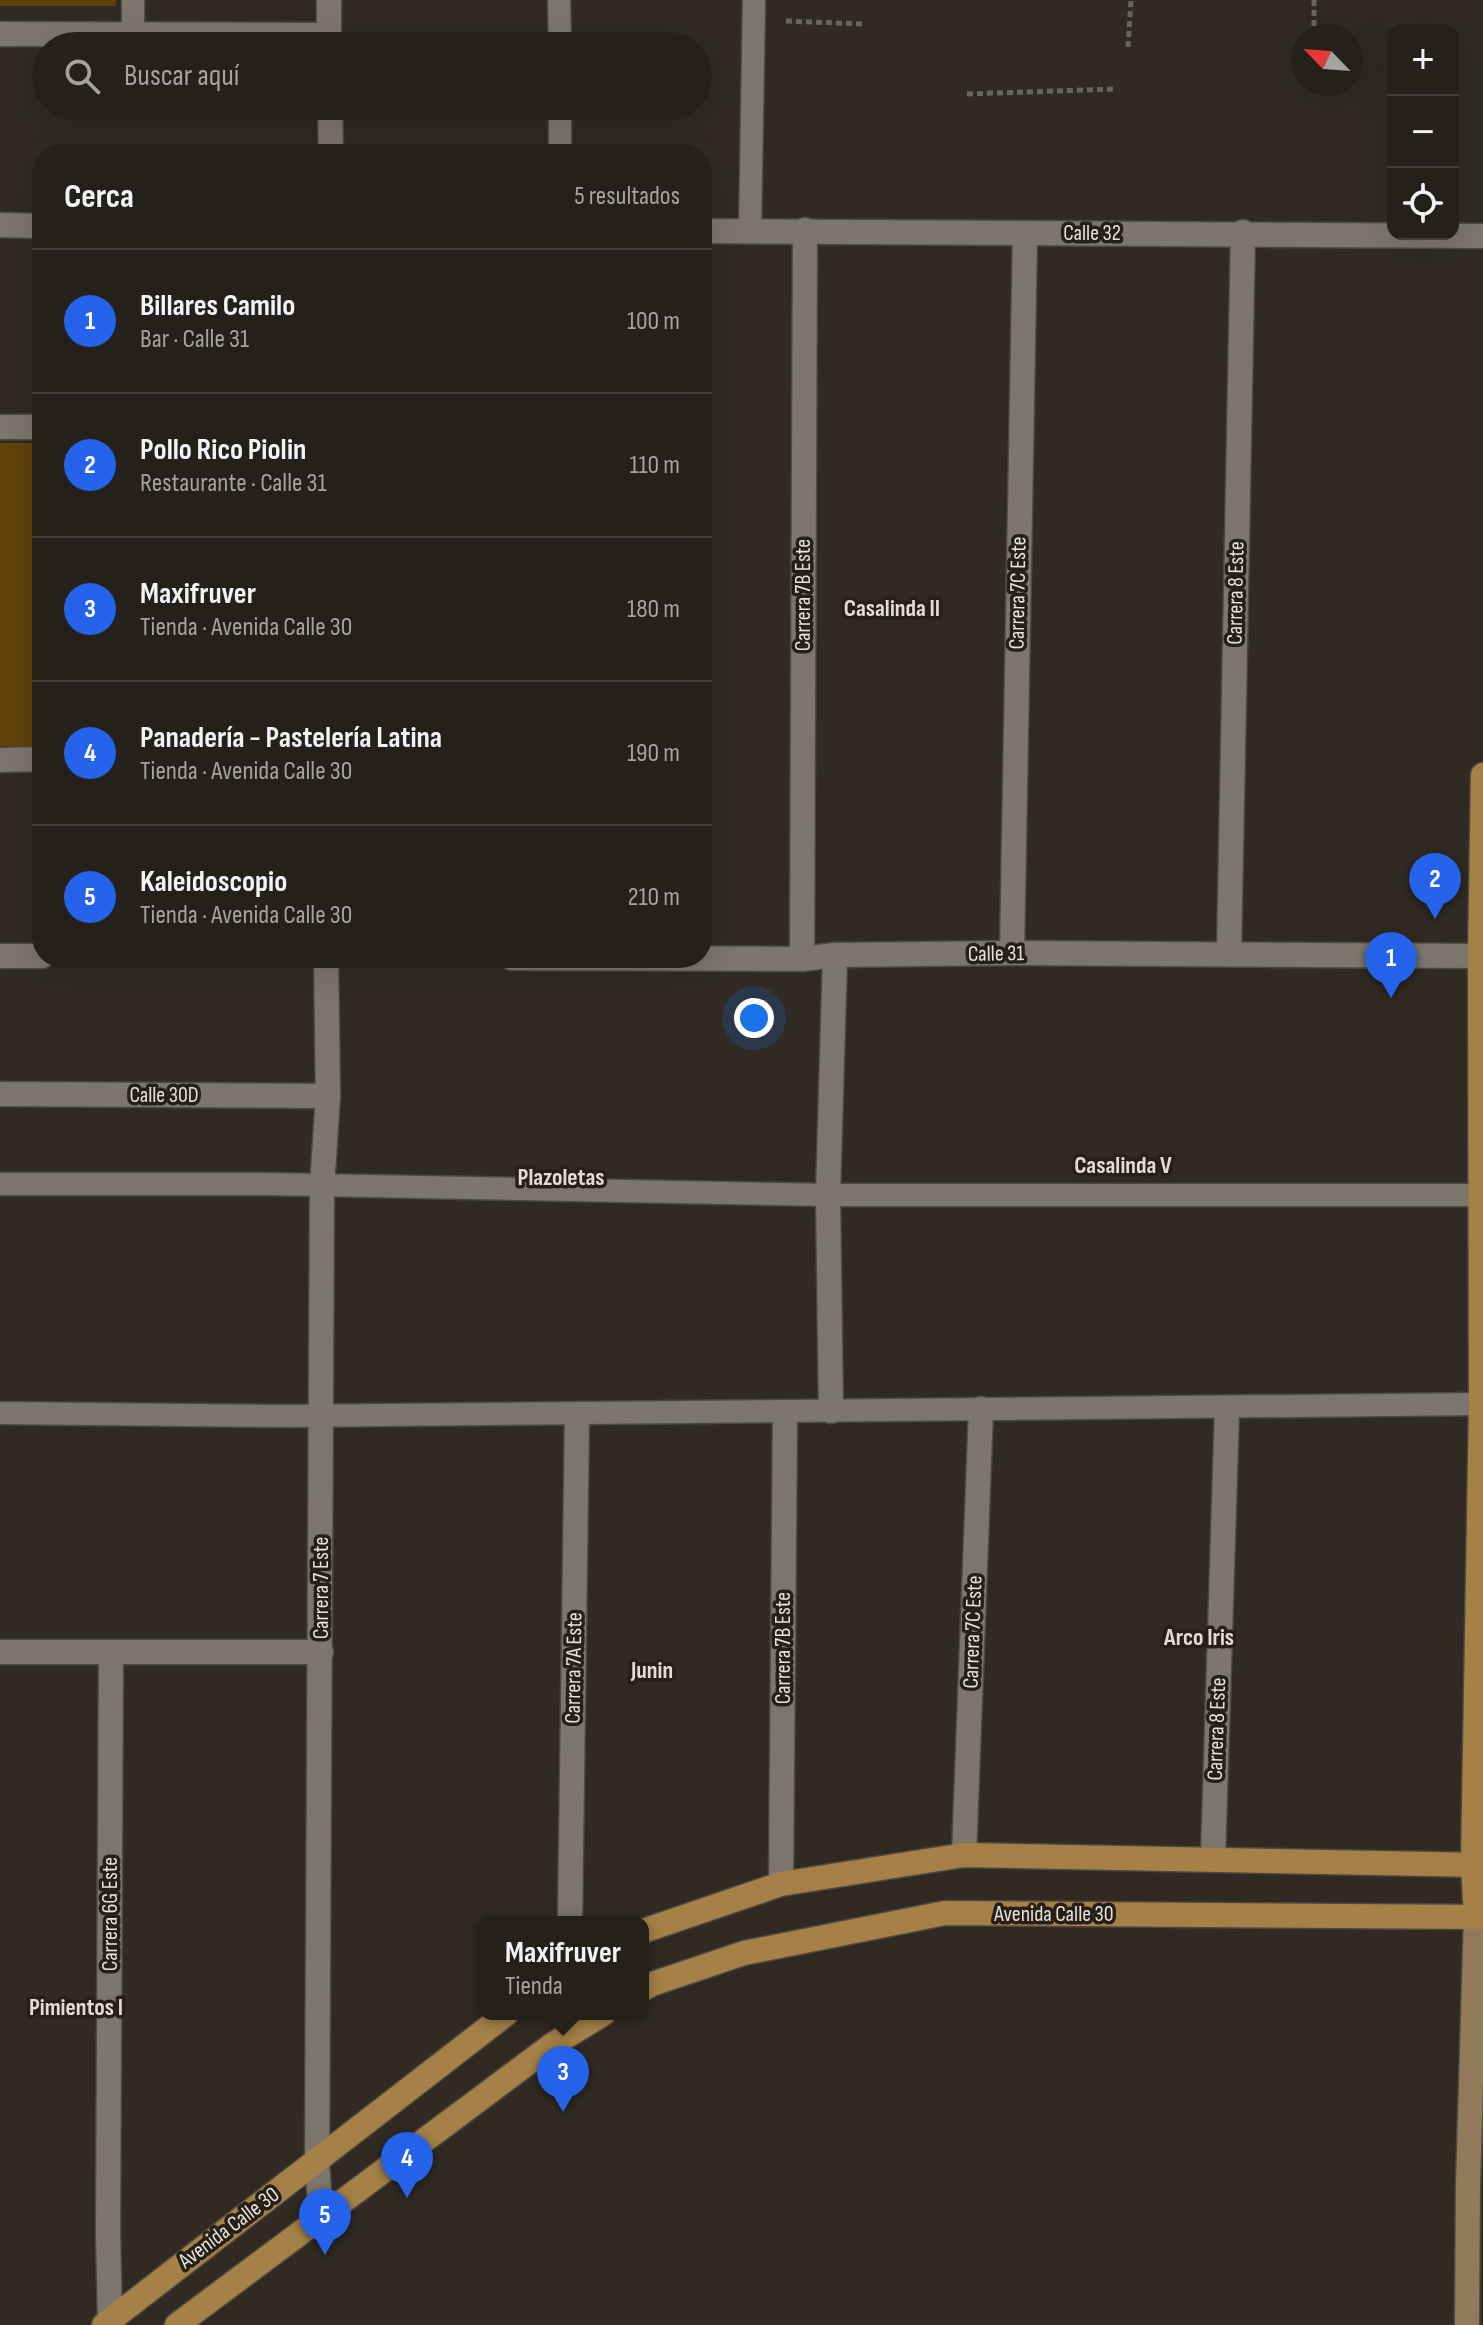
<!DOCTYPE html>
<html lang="es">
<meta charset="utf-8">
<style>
:root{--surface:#24201a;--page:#2c2823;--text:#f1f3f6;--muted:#a3a3a2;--line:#413e39;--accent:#2563eb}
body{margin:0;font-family:"Sofia Sans Condensed",sans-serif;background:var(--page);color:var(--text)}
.controls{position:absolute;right:24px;top:24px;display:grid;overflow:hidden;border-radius:16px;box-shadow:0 8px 32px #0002}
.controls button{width:72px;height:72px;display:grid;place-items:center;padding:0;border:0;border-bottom:2px solid var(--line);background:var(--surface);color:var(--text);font:40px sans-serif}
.compass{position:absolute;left:1291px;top:24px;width:72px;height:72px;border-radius:50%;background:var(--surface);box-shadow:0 8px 32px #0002;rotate:295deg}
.you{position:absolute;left:754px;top:1018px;width:28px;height:28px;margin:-20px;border:6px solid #fff;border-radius:50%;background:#1a73e8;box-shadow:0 0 0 12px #1a73e833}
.badge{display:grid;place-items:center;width:52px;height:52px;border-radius:50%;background:var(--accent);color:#fff;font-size:26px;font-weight:700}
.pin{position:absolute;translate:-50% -66px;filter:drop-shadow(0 2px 4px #0008)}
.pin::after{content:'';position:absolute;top:42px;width:28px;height:24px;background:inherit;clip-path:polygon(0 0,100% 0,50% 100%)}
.popup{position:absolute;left:477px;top:1916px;width:172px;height:104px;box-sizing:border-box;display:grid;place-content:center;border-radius:16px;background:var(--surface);filter:drop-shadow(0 2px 6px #0005);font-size:26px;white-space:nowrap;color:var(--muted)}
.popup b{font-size:30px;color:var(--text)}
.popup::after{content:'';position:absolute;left:50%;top:100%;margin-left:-16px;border:16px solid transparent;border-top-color:var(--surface)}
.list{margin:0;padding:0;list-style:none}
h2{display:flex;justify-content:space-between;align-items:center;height:104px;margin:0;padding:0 32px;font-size:34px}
h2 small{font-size:26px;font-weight:400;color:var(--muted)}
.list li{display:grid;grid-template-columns:52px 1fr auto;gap:24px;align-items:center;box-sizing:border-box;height:144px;padding:0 32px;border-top:2px solid var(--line)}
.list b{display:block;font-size:30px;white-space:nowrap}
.list p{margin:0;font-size:26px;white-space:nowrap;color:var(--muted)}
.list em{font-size:26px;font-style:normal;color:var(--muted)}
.icon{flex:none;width:44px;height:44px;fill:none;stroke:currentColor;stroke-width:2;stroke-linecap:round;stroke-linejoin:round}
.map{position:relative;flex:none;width:1483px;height:2325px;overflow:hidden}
.search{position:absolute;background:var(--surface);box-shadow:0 8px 32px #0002;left:32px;top:32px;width:680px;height:88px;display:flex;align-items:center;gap:20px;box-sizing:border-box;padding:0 28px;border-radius:44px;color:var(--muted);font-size:30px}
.panel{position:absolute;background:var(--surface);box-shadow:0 8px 32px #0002;left:32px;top:144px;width:680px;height:824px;border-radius:32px}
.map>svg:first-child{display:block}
.green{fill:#61420b}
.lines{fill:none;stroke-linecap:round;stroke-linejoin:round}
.lane-casing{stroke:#4d4941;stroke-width:25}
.street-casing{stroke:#4d4941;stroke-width:27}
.secondary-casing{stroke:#4d4941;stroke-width:27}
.primary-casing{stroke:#4d4941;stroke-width:27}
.path{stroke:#69645d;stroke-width:5;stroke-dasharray:6 4;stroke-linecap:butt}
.lane{stroke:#7d766d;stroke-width:22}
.street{stroke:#7d766d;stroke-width:24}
.secondary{stroke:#917b5a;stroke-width:24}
.primary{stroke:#a58147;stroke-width:24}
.labels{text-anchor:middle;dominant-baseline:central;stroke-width:7;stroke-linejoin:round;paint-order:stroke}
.street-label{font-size:22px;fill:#e5e1db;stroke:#262018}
.neighbourhood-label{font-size:24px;font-weight:bold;fill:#e4dcd1;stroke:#262018}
</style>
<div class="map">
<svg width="1483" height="2325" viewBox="0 0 1483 2325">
<rect width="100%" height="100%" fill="#302a22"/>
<g class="green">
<rect x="0" y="0" width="116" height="6"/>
<rect x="0" y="443" width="42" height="303"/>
</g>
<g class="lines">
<g class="lane-casing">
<g id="lane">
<polyline points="559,0 560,46"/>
<polyline points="133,35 133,0"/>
<polyline points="560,106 560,154"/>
<polyline points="750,230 754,0"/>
<polyline points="0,1184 266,1184 828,1195 1479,1195"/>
<polyline points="0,1413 290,1416 1481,1404"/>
</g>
</g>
<g class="street-casing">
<g id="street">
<polyline points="329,0 329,46"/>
<polyline points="0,34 329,35"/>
<polyline points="330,106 331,154"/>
<polyline points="0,225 42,226"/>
<polyline points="702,231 1483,236"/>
<polyline points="0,427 42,427"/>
<polyline points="0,760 42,759"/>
<polyline points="1012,953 1025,233"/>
<polyline points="1229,953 1243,232"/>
<polyline points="0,956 42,956"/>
<polyline points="512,958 802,959 835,955 1012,953 1480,956"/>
<polyline points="802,959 805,230"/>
<polyline points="0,1094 328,1096"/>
<polyline points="831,1411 828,1195 835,955"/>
<polyline points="0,1652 321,1652"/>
<polyline points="964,1855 981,1409"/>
<polyline points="1213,1858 1227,1408"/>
<polyline points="781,1884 785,1412"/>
<polyline points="570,1922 577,1414"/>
<polyline points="321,2219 317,2162 322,1187 328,1096 326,958"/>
<polyline points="110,2320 108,2232 111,1652"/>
</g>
</g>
<g class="secondary-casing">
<polyline id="secondary" points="1467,2325 1468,2184 1476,1917"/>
</g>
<g class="primary-casing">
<g id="primary">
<polyline points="1476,1917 1473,1865 1481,1404 1480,956 1483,775"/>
<polyline points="643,1931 781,1884 964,1855 1483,1865"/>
<polyline points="643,1989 652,1984 744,1953 945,1913 1483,1917"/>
<polyline points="104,2325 506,2014"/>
<polyline points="177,2325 552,2045 603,2014"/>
</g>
</g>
<g class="path">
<polyline points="1314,0 1314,36"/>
<polyline points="786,21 862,24"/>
<polyline points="1128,47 1131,0"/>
<polyline points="1314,84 1314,85"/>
<polyline points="967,94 1115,89"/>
</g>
<use href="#lane" class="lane"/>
<use href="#street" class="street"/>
<use href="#secondary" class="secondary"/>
<use href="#primary" class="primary"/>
</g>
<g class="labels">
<g class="street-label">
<text x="1092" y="233">Calle 32</text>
<text transform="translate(1018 593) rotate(-89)">Carrera 7C Este</text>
<text transform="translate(1236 593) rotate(-89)">Carrera 8 Este</text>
<text transform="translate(803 595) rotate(-90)">Carrera 7B Este</text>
<text transform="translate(996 954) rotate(-1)">Calle 31</text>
<text x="164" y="1095">Calle 30D</text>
<text transform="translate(321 1588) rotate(-90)">Carrera 7 Este</text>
<text transform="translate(973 1632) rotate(-88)">Carrera 7C Este</text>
<text transform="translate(783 1648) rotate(-90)">Carrera 7B Este</text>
<text transform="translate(574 1668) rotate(-89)">Carrera 7A Este</text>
<text transform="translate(1217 1729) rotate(-88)">Carrera 8 Este</text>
<text transform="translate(110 1914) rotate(-90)">Carrera 6G Este</text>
<text x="1054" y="1914">Avenida Calle 30</text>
<text transform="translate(229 2228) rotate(-37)">Avenida Calle 30</text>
</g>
<g class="neighbourhood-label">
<text x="892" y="608">Casalinda II</text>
<text x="1123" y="1165">Casalinda V</text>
<text x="561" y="1177">Plazoletas</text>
<text x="1199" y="1637">Arco Iris</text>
<text x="652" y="1670">Junin</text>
<text x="76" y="2007">Pimientos I</text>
</g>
</g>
</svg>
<div class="controls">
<button>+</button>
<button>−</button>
<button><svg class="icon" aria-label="locate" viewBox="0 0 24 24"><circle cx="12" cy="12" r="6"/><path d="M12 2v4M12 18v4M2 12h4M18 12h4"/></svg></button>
</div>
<svg class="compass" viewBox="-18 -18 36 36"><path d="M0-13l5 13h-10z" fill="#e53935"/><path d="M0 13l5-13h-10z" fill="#a3a3a2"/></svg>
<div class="you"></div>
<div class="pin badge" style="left:1391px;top:998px">1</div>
<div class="pin badge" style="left:1435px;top:919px">2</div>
<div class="pin badge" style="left:563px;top:2112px">3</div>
<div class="popup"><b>Maxifruver</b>Tienda</div>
<div class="pin badge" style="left:407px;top:2198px">4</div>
<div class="pin badge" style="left:325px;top:2255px">5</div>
<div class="search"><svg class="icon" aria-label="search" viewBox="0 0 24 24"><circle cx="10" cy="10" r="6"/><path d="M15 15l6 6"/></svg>Buscar aquí</div>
<section class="panel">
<h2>Cerca<small>5 resultados</small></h2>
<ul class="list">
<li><span class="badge">1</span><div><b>Billares Camilo</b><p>Bar · Calle 31</p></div><em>100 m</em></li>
<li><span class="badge">2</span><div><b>Pollo Rico Piolin</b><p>Restaurante · Calle 31</p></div><em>110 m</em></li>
<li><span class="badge">3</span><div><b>Maxifruver</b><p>Tienda · Avenida Calle 30</p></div><em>180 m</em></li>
<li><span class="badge">4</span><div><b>Panadería - Pastelería Latina</b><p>Tienda · Avenida Calle 30</p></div><em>190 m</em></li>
<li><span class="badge">5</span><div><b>Kaleidoscopio</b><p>Tienda · Avenida Calle 30</p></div><em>210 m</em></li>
</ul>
</section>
</div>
